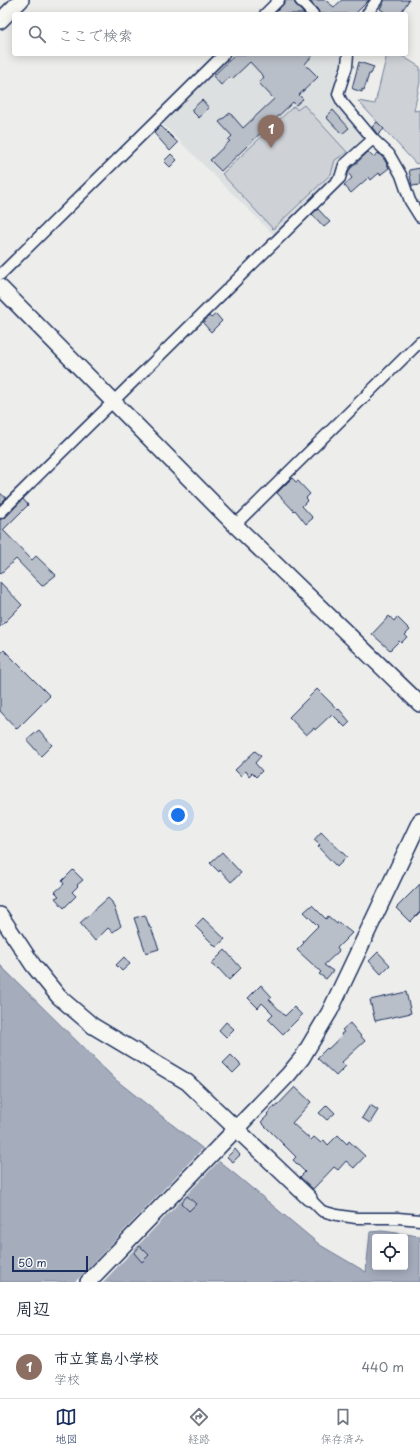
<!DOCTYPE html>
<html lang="ja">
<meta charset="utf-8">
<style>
:root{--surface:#fff;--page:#f2f2f3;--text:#1f2937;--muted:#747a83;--line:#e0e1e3;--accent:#1b2f5e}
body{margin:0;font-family:"Playpen Sans","Klee One",sans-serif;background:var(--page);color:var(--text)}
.controls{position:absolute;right:12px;bottom:12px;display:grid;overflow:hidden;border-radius:4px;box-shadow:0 2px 10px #0003}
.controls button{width:36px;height:36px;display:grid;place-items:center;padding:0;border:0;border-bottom:1px solid var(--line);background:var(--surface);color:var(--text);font:20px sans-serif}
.scale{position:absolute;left:12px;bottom:10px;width:76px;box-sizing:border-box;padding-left:4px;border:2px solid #1b2f5e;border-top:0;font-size:11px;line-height:14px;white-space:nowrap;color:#1b2f5e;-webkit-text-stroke:3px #f6f6f2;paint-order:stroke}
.you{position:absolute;left:178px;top:815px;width:14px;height:14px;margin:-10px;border:3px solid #fff;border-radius:50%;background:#1a73e8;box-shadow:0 0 0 6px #1a73e833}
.badge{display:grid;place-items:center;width:26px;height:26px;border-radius:50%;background:var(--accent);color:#fff;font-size:13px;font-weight:700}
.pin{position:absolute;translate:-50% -33px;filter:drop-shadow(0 1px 2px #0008)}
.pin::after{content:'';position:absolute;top:21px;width:14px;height:12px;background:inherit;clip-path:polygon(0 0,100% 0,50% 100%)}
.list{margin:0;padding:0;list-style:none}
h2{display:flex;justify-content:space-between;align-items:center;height:52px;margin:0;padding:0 16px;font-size:17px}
h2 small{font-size:13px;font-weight:400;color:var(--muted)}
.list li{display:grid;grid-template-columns:26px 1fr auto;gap:12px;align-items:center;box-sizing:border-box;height:64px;padding:0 16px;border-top:1px solid var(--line)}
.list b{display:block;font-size:15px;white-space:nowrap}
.list p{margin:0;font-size:13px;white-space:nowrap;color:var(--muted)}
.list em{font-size:13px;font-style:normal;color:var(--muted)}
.icon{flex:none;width:22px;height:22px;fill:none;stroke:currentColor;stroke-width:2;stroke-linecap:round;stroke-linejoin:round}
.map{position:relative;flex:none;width:420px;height:1282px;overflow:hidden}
.search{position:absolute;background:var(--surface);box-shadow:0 2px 10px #0003;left:12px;right:12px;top:12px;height:44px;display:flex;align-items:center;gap:10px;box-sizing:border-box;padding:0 14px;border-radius:4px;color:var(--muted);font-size:15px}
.sheet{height:116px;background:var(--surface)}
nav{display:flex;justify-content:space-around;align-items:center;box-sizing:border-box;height:56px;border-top:1px solid var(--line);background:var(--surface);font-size:11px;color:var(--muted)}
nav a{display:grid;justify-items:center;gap:2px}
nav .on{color:var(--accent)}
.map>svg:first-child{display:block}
.built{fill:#dde0e1}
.green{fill:#ced2d7;stroke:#74809a}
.water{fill:#a5acbc;stroke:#6e7a96;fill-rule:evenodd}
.pier{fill:#edeeec}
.building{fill:#b9bfc8;stroke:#1b2f5e}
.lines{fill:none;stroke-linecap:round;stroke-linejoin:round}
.street-casing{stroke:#1b2f5e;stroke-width:13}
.secondary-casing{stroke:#1b2f5e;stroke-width:18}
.street{stroke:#f6f6f2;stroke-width:10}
.secondary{stroke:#f6f6f2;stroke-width:15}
</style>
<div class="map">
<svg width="420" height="1282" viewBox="0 0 420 1282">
<rect width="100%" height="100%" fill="#edeeec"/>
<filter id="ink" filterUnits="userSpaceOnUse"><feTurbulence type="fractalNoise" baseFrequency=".025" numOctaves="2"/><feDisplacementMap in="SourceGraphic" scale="8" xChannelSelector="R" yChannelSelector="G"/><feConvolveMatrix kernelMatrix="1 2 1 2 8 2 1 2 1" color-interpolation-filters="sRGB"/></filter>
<g filter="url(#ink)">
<polygon class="built" points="229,54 343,54 332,98 365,137 366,141 338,163 334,176 274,235 159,121"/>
<g class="green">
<polygon points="387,54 399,54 420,67 420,82 414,111 420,110 420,162 416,164 358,101 375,104"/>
<polygon points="304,105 347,152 335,160 331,174 273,229 222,174 294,106 297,110"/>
</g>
<path class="water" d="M0 965 116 1080 236 1175 320 1245 366 1272 370 1232 382 1231 420 1236V1282H0ZM375 1237H405V1267H375Z"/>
<polygon class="pier" points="204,1147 220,1160 103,1282 75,1282"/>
<g class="building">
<polygon points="287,0 294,0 295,4 304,14 274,14"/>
<polygon points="309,0 325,0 334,7 342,0 369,0 355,14 319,14 318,10"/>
<polygon points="385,0 409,0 400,14 388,14 380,9"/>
<polygon points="236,54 314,54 305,64 318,77 299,95 303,99 296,105 293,102 221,171 210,160 230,141 228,140 232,136 219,122 230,113 243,128 274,99 259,83 264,77 250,62 232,79 230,77 221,85 213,76"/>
<polygon points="359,62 374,67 371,74 369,74 364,90 362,89 362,92 353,89 352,88"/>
<polygon points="202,100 209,108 199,118 191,110"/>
<polygon points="333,110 349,128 342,134 326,117"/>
<polygon points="377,122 384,129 378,135 372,127"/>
<polygon points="161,126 178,143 170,151 154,133"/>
<polygon points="368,152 373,157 378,153 384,159 389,168 380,175 379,173 371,180 369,177 351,193 344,185 352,178 348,173 350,169"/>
<polygon points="171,154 177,160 170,167 164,161"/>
<polygon points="420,168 420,185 412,186 409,170"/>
<polygon points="318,209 330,222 324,227 312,214"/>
<polygon points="216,314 222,321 211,332 203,323 209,316 211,318"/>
<polygon points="292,478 296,482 298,481 310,494 306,498 308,500 302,506 313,518 306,524 295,510 294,511 277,493"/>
<polygon points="0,493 6,498 0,504"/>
<polygon points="23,499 28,505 3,530 32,560 36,556 56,575 42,586 16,559 0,574 0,519 5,518"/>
<polygon points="0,582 22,605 0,627"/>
<polygon points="389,616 394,621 397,617 410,630 405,635 407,637 401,643 399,641 390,650 372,634"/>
<polygon points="4,650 50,696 17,729 0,711 0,654"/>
<polygon points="317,689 338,710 339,709 350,722 345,727 332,714 315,730 314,728 306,735 289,717"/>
<polygon points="39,730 52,745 41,756 27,740"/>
<polygon points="255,751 261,756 255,763 262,771 256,777 252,773 249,776 246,771 241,776 235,770"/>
<polygon points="321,832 347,857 337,867 318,847 320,845 314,840"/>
<polygon points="222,852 241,873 231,882 220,870 219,872 210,863"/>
<polygon points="73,870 83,880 77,885 78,886 72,892 76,896 64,908 55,898 59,896 55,892 64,884 62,881"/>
<polygon points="420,884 420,912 410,922 396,908"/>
<polygon points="108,898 112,902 121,926 113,932 108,928 95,941 80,923"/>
<polygon points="312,905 326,919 328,916 337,924 338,922 352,933 337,948 339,951 324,965 333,971 326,979 319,974 321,972 297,950 304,943 303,942 307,937 318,926 304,912"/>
<polygon points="145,915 150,928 151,928 159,949 146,953 134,918"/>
<polygon points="203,918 225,939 216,947 195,926"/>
<polygon points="225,950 241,968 229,980 218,968 217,969 211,964"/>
<polygon points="378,952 390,965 381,974 369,961"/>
<polygon points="124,957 130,964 122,971 116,965"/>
<polygon points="261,985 272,997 269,999 285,1016 294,1007 302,1015 283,1034 268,1019 273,1014 262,1003 258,1008 248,998"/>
<polygon points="406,992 411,1013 375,1021 370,1000"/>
<polygon points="226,1022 234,1029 226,1037 219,1030"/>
<polygon points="350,1023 365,1041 342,1062 346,1066 336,1076 317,1058 327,1048 328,1049 342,1036 341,1034 344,1032 342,1030"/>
<polygon points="231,1055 241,1065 233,1073 223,1063"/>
<polygon points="295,1087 311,1102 292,1123 311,1140 314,1137 321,1143 324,1140 328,1145 338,1135 347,1144 349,1141 365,1156 354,1168 346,1161 338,1170 334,1167 313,1189 300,1177 305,1172 293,1160 296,1157 261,1122 268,1115 267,1114 274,1106 275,1108"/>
<polygon points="327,1105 335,1113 327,1120 319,1113"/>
<polygon points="370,1105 378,1110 370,1123 362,1118"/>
<polygon points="235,1149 240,1155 233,1162 227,1157"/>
<polygon points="187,1196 196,1204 189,1211 181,1203"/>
<polygon points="140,1246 149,1255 142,1262 134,1253"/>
</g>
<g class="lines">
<g class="street-casing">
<g id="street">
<polyline points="300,0 313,14"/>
<polyline points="265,14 279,0"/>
<polyline points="367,14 377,0"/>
<polyline points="348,54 347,66 338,94 342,102 373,139 389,154 401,175 410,201 420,217"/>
<polyline points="0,275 224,54"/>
<polyline points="0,513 340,178 344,165 373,139"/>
<polyline points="235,525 420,342"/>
<polyline points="309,1198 322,1211 337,1215 356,1218 398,1218 420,1220"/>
</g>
</g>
<g class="secondary-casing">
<g id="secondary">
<polyline points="0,21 21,0"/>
<polyline points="0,287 235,525 420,704"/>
<polyline points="0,915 33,965 59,997 93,1026 187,1082 309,1198"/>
<polyline points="88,1282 288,1075 302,1058 330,1011 420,821"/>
</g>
</g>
<use href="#street" class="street"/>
<use href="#secondary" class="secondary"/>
</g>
</g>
</svg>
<div class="controls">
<button><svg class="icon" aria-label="locate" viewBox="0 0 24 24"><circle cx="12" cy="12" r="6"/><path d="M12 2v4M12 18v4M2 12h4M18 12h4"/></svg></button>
</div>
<div class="scale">50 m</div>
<div class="you"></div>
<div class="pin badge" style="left:271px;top:148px;background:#8d6e63">1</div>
<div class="search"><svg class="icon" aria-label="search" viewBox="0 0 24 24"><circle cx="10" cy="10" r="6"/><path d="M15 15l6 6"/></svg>ここで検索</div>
</div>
<section class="sheet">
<h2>周辺<small></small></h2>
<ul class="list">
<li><span class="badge" style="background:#8d6e63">1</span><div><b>市立箕島小学校</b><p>学校</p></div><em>440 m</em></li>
</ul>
</section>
<nav>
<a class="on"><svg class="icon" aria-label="map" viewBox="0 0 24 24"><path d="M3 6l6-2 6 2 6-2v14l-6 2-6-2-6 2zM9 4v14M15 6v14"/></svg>地図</a>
<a><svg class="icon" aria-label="directions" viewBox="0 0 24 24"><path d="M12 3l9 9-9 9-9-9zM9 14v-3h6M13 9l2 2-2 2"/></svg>経路</a>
<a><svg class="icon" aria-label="saved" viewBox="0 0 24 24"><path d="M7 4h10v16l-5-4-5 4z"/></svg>保存済み</a>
</nav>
